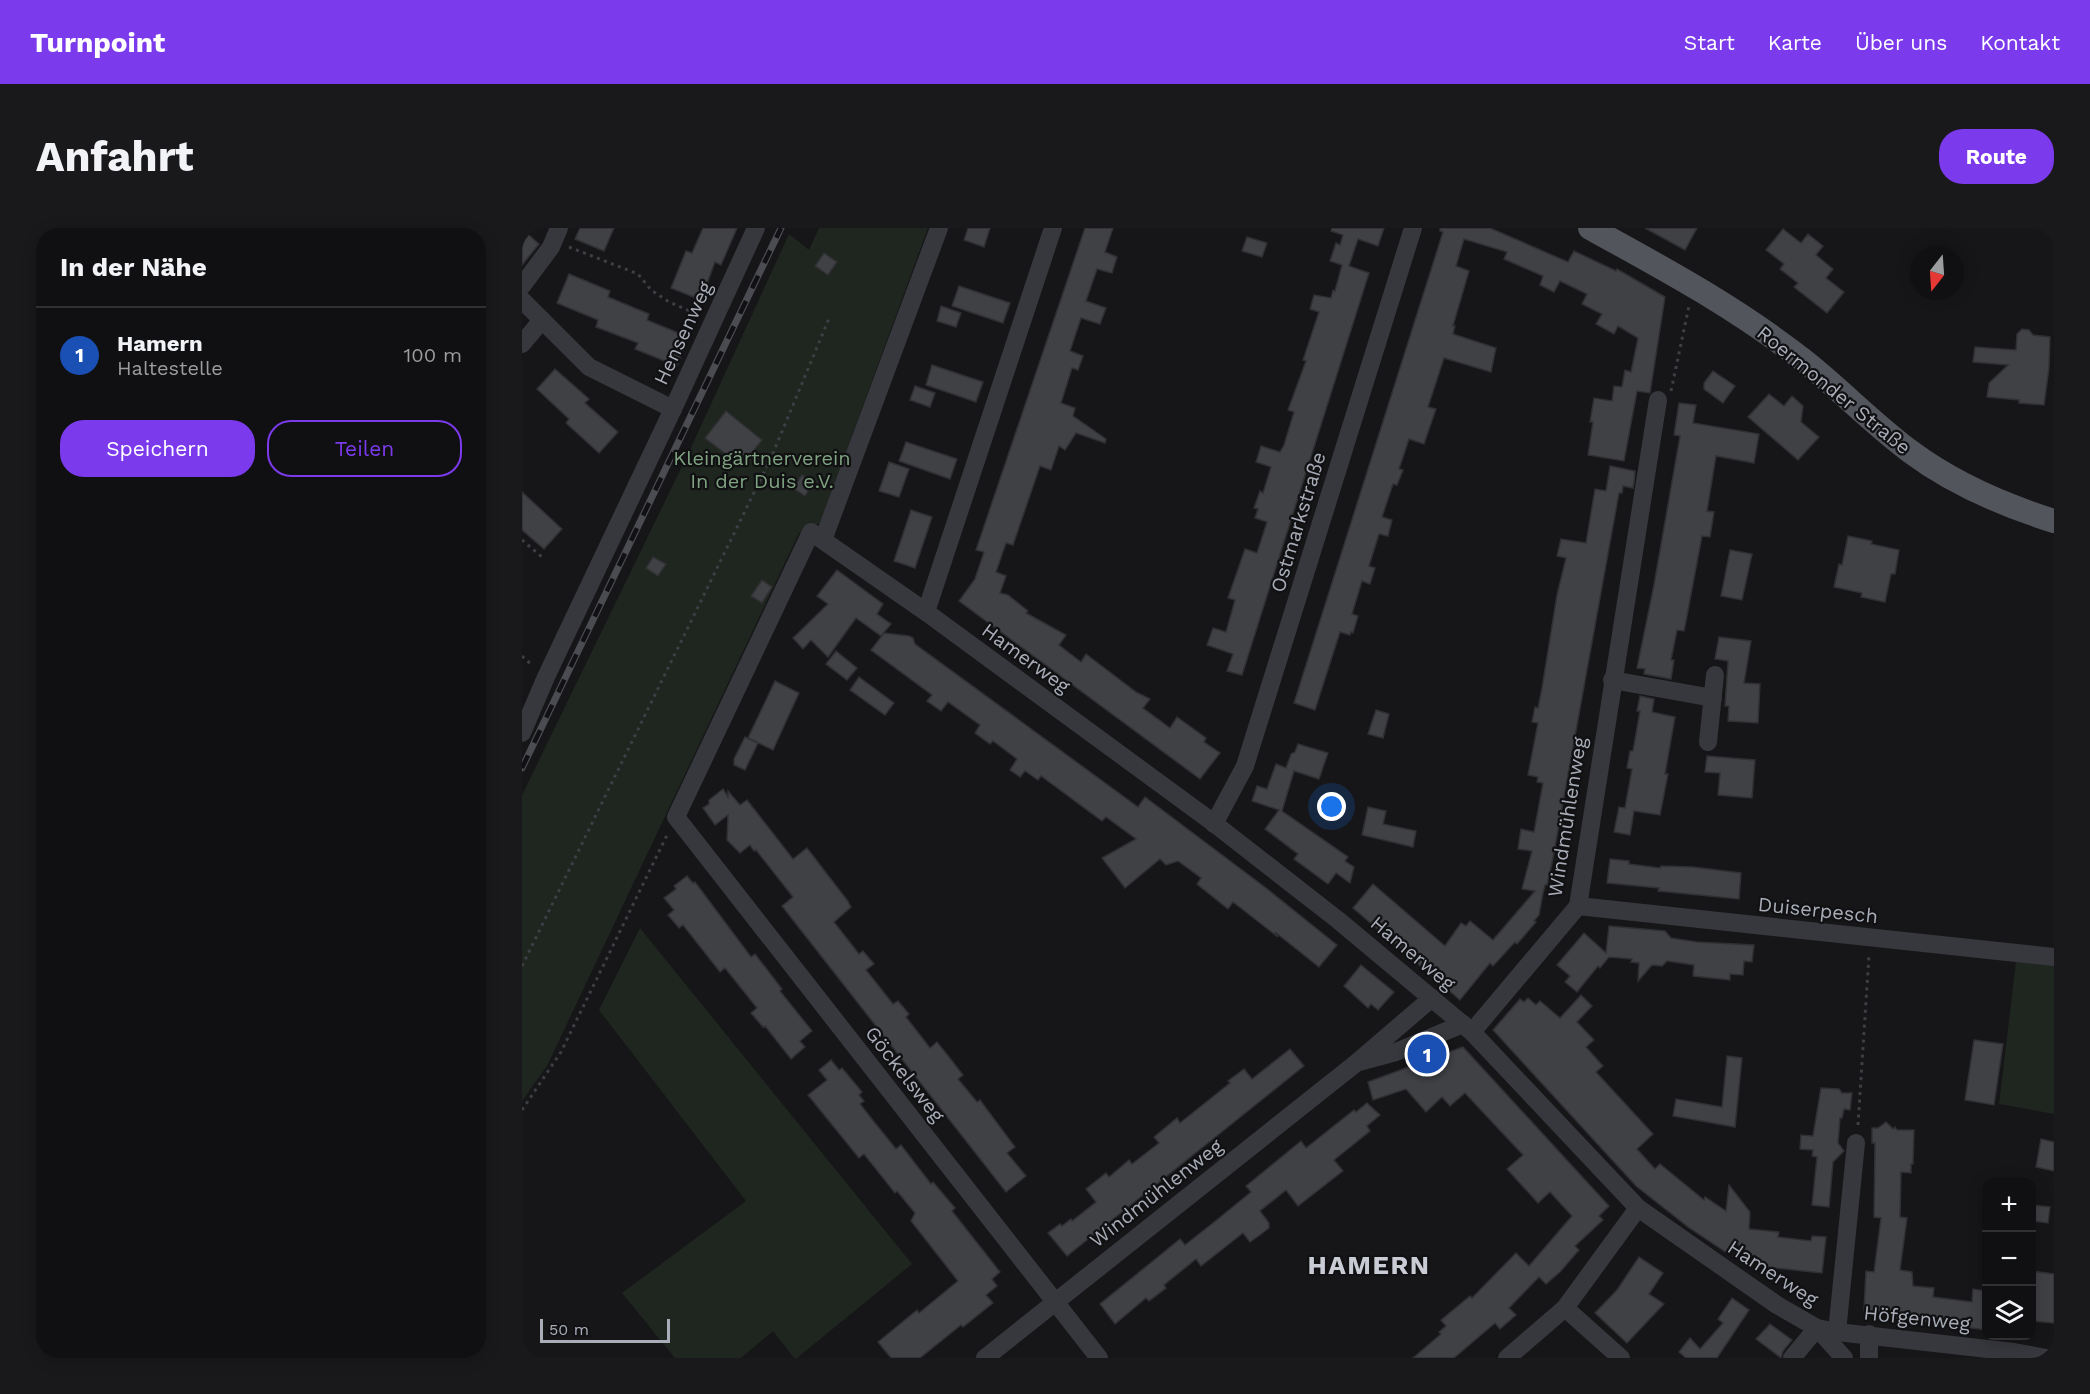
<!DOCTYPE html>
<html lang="de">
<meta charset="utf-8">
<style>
:root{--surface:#101012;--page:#19191b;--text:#f1f3f6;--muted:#9c9d9f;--line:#303032;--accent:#7c3aed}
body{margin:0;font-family:"Work Sans",sans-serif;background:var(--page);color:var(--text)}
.controls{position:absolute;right:18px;bottom:18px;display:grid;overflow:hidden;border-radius:12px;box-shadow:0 3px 15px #0003}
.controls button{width:54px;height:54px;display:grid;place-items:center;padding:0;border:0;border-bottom:2px solid var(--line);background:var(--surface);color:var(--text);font:30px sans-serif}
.compass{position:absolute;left:1388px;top:18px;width:54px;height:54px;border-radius:50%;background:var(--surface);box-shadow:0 3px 15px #0003;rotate:197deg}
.scale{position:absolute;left:18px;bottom:15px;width:130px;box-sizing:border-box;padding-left:6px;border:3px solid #a8adb8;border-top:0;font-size:16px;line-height:21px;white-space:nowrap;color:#a8adb8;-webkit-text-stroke:4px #111113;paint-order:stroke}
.you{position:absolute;left:810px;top:579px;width:21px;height:21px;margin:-15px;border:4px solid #fff;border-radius:50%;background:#1a73e8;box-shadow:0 0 0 9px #1a73e833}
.badge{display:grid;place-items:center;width:39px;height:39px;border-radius:50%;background:var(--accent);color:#fff;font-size:20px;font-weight:700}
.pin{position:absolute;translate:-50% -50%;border:3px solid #fff;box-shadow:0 2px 6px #0006}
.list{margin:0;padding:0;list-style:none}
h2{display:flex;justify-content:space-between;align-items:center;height:78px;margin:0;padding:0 24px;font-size:26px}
h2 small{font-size:20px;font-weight:400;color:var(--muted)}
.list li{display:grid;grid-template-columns:39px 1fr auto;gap:18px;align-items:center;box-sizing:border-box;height:96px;padding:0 24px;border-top:2px solid var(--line)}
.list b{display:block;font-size:22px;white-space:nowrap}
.list p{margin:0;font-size:20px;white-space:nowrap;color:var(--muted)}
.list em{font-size:20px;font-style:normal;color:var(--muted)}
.actions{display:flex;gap:12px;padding:18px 24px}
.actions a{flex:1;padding:14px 0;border:2px solid var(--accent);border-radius:24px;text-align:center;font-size:21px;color:var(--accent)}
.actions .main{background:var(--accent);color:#fff}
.icon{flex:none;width:33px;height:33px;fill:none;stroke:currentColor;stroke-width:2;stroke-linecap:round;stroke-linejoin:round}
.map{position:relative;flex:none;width:1532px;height:1130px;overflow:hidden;border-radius:24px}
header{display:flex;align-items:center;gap:36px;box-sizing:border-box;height:84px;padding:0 30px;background:var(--accent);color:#fff}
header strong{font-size:28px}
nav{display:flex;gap:33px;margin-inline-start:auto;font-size:21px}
.intro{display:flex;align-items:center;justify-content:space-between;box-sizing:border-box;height:144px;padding:0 36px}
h1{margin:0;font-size:42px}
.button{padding:15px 27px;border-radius:24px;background:var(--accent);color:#fff;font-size:21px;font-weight:700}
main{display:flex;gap:36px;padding:0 36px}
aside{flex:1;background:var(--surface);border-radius:24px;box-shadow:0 3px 15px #0003}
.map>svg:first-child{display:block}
.green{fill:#1e261f}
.building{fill:#404145;stroke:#303034;stroke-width:1.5}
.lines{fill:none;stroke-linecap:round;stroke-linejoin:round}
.path{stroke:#3d3f44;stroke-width:3;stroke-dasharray:3 4.5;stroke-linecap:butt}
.minor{stroke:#37383d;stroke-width:18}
.major{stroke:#53555c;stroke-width:24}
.rail-casing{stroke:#4a4c52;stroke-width:7}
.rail{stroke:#111113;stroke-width:4.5;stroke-dasharray:14;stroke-linecap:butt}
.labels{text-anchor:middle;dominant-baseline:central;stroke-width:4.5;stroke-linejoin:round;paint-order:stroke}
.street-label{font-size:20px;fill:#a8adb8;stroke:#111113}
.park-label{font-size:20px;fill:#7fa381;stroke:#111113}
.district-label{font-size:26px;font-weight:bold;letter-spacing:1.5px;fill:#c9ccd4;stroke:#111113}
</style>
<header>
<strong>Turnpoint</strong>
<nav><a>Start</a><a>Karte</a><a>Über uns</a><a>Kontakt</a></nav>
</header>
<div class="intro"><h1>Anfahrt</h1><a class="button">Route</a></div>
<main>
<aside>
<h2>In der Nähe<small></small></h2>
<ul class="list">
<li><span class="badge" style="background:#1a4fb4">1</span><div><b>Hamern</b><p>Haltestelle</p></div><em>100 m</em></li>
</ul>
<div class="actions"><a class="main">Speichern</a><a>Teilen</a></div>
</aside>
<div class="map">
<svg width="1532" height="1130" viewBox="0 0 1532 1130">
<rect width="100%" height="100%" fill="#161618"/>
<g class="green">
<polygon points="297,0 406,0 298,295 277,305 25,838 0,873 0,567 167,224 267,6 287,22"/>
<polygon points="118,700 390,1036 275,1130 272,1130 251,1103 219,1130 153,1130 100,1065 224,973 77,782"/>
<polygon points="1494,734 1532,737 1532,886 1477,876"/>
</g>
<g class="building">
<polygon points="58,0 92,0 82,23 53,11"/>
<polygon points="181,0 215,0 199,37 193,34 179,72 149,60 164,23 170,25"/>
<polygon points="446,0 468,0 462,19 442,12"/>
<polygon points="563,0 591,0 583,24 595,29 590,45 575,41 564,73 584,80 578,96 559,90 548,123 561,128 556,142 550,140 539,175 553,180 551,188 584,211 583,215 554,205 543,222 537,218 529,242 518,238 491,317 484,315 474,344 484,348 478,365 486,367 506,383 504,385 544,407 537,417 559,434 564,426 614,464 628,471 621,480 648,500 655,489 684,510 682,514 698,525 678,551 437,373 453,351 462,324 454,322"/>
<polygon points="810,0 862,0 856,18 836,11 827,38 847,45 720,447 705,443 711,426 685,417 691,400 704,404 713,372 706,370 723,321 735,325 745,294 733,290 736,281 732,280 738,263 741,265 749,239 734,234 739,218 758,224 762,217 772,184 766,182 784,133 781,132 797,84 788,81 792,67 809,70 811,62 813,63 820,37 808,33 814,15 818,17 821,7 809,3"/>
<polygon points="918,0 968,0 1046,34 1052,23 1094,43 1095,41 1143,69 1128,165 1115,163 1102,233 1066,227 1071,194 1068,194 1072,170 1090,173 1092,158 1100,159 1103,142 1109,144 1116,110 1096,98 1092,106 1074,96 1080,86 1060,76 1065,66 1038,53 1032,64 1018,57 1021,48 982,31 985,24 942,11 934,38 947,43 931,98 933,98 931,106 974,120 969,144 922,130 906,179 914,181 902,216 887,211 877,241 881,242 875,257 871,256 860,289 870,292 866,308 857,306 847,338 853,340 848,356 840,353 830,386 836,388 831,405 829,404 828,407 818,404 793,482 772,475 921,4 918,3"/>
<polygon points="1123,0 1175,0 1163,22"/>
<polygon points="0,1 17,16 0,37"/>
<polygon points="1261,1 1279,15 1286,6 1301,18 1294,27 1311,41 1304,50 1322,64 1305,85 1272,59 1276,55 1258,41 1262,36 1244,22"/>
<polygon points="725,9 745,15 740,29 720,23"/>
<polygon points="302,25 315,34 306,47 293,38"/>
<polygon points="47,46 88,63 86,69 127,86 125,92 166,109 155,138 113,121 116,115 74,99 76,92 35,75"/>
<polygon points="437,58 488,75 481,95 430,78"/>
<polygon points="419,78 439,85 434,99 415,93"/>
<polygon points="1500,101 1507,102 1511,107 1528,109 1527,140 1522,177 1497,175 1497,172 1465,169 1467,155 1486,137 1451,134 1453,119 1494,122 1495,106"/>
<polygon points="410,137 461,154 454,174 404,157"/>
<polygon points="33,141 67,171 63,175 96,204 77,225 44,195 47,191 15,161"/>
<polygon points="1191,143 1213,158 1201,175 1182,161 1182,155"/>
<polygon points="393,158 413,165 408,179 388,172"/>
<polygon points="1247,166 1262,178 1270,168 1281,178 1279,194 1297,209 1276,232 1226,189"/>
<polygon points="1157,175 1174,177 1171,195 1237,206 1232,235 1194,228 1185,283 1192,284 1188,309 1180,308 1164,393 1162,403 1155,402 1149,432 1152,432 1149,451 1122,446 1123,441 1115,440 1132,357 1158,208 1152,207"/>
<polygon points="204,183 240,212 219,238 183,210"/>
<polygon points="384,214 435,231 428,251 377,233"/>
<polygon points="367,234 387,241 377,269 357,263"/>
<polygon points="1088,238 1113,243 1112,255 1111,260 1101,258 1100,265 1097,265 1031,630 1025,657 1023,657 1021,665 1017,687 1012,693 1014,694 995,716 993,714 971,738 968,735 938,772 831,680 851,656 923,718 939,695 944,698 948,693 971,712 1013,663 1000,661 1010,623 996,621 999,601 1012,604 1021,555 1015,554 1016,549 1006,547 1016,495 1010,494 1013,479 1016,480 1020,460 1035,367 1044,330 1035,328 1039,311 1064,315 1073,261 1084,263"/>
<polygon points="280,247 291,255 283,268 271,260"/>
<polygon points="0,264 40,301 22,321 0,302"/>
<polygon points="389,282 410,289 393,340 372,333"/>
<polygon points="1326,308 1350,313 1349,316 1377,322 1373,346 1369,346 1363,374 1339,369 1340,365 1312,359 1317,336 1320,337"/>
<polygon points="1208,322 1230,326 1220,372 1199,368"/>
<polygon points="131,329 144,336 136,348 124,340"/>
<polygon points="315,342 361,376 355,386 369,396 359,408 334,390 306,429 289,412 281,421 271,410 306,376 295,368"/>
<polygon points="240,352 250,359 240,375 229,368"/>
<polygon points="362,405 387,408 391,410 393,416 616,579 623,569 744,660 815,717 797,739 753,704 756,709 711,674 706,681 675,656 679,650 656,633 644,637 638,631 603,660 580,630 614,611 584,589 580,593 519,548 516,552 503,543 498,549 488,542 495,531 471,513 468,516 453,505 458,497 426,474 419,483 405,473 410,467 349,422"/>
<polygon points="1197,409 1229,413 1222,455 1238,456 1236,495 1206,493 1207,478 1203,478 1206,433 1193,431"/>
<polygon points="314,423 335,440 325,452 304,436"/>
<polygon points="337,449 372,475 363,487 328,462"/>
<polygon points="253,453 277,465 251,522 226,510"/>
<polygon points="1118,468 1132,471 1130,484 1153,489 1143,546 1146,546 1138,587 1112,583 1108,607 1092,604 1097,579 1103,580 1110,541 1105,540 1108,523 1111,523 1118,483 1115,483"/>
<polygon points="854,482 867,486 861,510 846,506"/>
<polygon points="223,509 236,515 223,542 212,537 212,531"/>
<polygon points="776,516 806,525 797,551 772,543 760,583 826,629 823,633 832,639 828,655 814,645 806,656 772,631 776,626 743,601 757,582 730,573 735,558 745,561 754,536 764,540 769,526 773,524"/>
<polygon points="1185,528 1233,532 1230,570 1196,567 1198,545 1183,544"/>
<polygon points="201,561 206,569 206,563 218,577 225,572 271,631 285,620 325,672 329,679 312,694 337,726 341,723 352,736 344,742 371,776 376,773 387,786 384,789 408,820 415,814 431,834 441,847 436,851 455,874 458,872 493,919 485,925 504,948 484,964 260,678 271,669 234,622 232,623 228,617 218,625 205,612 206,587 193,597 181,580 187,576 187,572"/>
<polygon points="846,579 864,583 861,596 894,603 891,619 840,607"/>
<polygon points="1088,631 1107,633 1107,636 1138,640 1139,638 1171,639 1219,645 1217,671 1136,663 1137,660 1085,655"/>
<polygon points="165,648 171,655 173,654 229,729 233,726 260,761 258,763 290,803 278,813 283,819 269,831 243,798 241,799 229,785 235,780 203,740 198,744 161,697 157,700 146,687 152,682 142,670 154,661 152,658"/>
<polygon points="1087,698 1143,703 1149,710 1175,714 1232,717 1230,734 1222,733 1221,747 1208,746 1208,752 1171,748 1172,737 1145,733 1140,738 1130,737 1116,753 1117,735 1109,734 1110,731 1087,729 1078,740 1076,738 1055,764 1043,754 1048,748 1035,737 1062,705 1084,725"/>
<polygon points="839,737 872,764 856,782 849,776 846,780 822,758"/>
<polygon points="1059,767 1070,778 1055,794 1072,812 1064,819 1081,838 1074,844 1131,906 1115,921 1133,941 1138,936 1182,972 1183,969 1204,983 1207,957 1228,984 1227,1001 1257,1004 1256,1009 1289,1013 1290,1008 1304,1009 1300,1045 1243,1039 1243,1036 1212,1014 1205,1025 1166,999 1114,958 971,802 998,771 1002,774 1006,770 1014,777 1018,773 1038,790"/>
<polygon points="1452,812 1481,816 1472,877 1443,872"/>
<polygon points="941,819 1087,978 1077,988 1081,992 1053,1018 1057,1022 1038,1044 1024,1056 1017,1049 987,1080 994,1087 978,1101 973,1095 932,1130 891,1130 919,1106 917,1104 924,1098 919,1092 948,1068 950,1070 994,1025 1007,1038 1050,988 1028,964 1016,975 985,941 1001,927 943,865 928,878 920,869 904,884 884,861 851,872 846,854"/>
<polygon points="768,821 782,838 545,1028 526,1005 538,996 540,998 549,991 550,993 574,974 564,961 584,945 587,949 607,932 610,936 637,915 632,909 655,890 658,895 708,855 706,853 722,841 730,851"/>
<polygon points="1205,828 1220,830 1213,899 1151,888 1154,871 1200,879"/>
<polygon points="309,832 317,842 320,840 340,864 337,867 342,873 338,876 353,895 374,921 379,917 409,956 411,954 433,980 430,983 478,1044 470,1051 475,1058 464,1067 471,1075 441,1099 439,1097 398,1130 369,1130 356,1114 395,1082 397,1085 436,1053 389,993 393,985 375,963 373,965 342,926 337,930 286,867 305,852 297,842"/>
<polygon points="1299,860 1317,861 1320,865 1330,865 1328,882 1322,881 1320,890 1318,890 1316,915 1322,923 1311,934 1307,979 1290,977 1295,929 1290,928 1291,922 1278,921 1279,907 1291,908"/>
<polygon points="845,875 858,887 845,898 848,903 812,932 821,943 776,978 764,962 738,983 747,995 747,1000 738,1007 728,1014 721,1005 679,1038 674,1031 642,1057 644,1060 627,1073 624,1070 593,1096 578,1076 658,1011 663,1017 696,991 729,964 724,958 779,913 784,920 832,882 834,884"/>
<polygon points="1364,894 1371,901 1373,899 1375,902 1392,902 1391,936 1389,936 1389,945 1379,944 1378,989 1385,990 1378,1042 1390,1044 1391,1058 1412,1060 1411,1069 1450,1074 1451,1061 1464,1063 1464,1102 1369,1089 1369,1086 1342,1082 1344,1043 1352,1044 1359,990 1352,989 1353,915 1350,915 1350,900 1356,900"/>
<polygon points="1519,911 1532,914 1532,943 1514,939"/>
<polygon points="1509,977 1528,979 1526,995 1509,993"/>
<polygon points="1117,1029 1141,1045 1127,1066 1142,1076 1105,1115 1073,1085 1095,1062"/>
<polygon points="1509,1043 1532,1046 1532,1095 1509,1093"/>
<polygon points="1210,1070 1227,1082 1195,1130 1164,1130 1157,1124 1168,1110 1178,1121 1201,1095 1196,1091"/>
<polygon points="1248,1096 1270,1112 1261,1123 1259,1130 1234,1111"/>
</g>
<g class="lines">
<g class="path">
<polyline points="47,19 116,46 129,62 147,74 175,86"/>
<polyline points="1149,163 1167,78"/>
<polyline points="0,312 20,329"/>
<polyline points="0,428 11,438"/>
<polyline points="0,738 249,230 308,88"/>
<polyline points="0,882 39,824 146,605"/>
<polyline points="1336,897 1347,727"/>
</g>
<g class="minor">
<polyline points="0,58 29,19 37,0"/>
<polyline points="0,72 67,139 151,181"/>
<polyline points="0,116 20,92"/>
<polyline points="301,312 417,0"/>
<polyline points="404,384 531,0"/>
<polyline points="1090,452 1191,470"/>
<polyline points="0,505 24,449 151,181 234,0"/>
<polyline points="1186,514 1193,447"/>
<polyline points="692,596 723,538 891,0"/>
<polyline points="1056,678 1532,729"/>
<polyline points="950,804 1056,678 1136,172"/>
<polyline points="837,834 874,824 941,796"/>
<polyline points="1043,1080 1099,1130"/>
<polyline points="1315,1104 1334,915"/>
<polyline points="1347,1106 1347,1130"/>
<polyline points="463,1130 833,836 910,770"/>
<polyline points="577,1130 154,589 289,304 404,384 689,593 816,692 950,804 1116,980 1255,1077 1295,1100 1322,1130"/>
<polyline points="985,1130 1043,1080 1116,980"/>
<polyline points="1270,1130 1295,1100 1315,1104 1492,1124 1524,1130"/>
</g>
<path class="major" d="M1068 0C1141 40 1215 80 1281 132 1318 161 1351 196 1389 224 1432 256 1481 277 1532 293"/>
<g class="rail-casing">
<polyline id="rail" points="0,540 259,0"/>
</g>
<use href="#rail" class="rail"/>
</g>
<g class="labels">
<g class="street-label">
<text transform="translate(161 105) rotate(-65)">Hensenweg</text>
<text transform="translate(1312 162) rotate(39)">Roermonder Straße</text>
<text transform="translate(776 294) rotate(-73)">Ostmarkstraße</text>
<text transform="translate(504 430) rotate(36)">Hamerweg</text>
<text transform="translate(1045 589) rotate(-81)">Windmühlenweg</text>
<text transform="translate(1296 682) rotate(6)">Duiserpesch</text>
<text transform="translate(891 725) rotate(40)">Hamerweg</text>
<text transform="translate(383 846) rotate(52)">Göckelsweg</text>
<text transform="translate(634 965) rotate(-38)">Windmühlenweg</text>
<text transform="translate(1251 1045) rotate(33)">Hamerweg</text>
<text transform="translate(1395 1090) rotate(6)">Höfgenweg</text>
</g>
<g class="park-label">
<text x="240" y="230">Kleingärtnerverein<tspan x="240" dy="23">In der Duis e.V.</tspan></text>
</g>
<g class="district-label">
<text x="847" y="1037">HAMERN</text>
</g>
</g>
</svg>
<div class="controls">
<button>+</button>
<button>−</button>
<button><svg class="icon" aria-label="layers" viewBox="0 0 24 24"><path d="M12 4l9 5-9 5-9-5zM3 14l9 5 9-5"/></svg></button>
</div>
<svg class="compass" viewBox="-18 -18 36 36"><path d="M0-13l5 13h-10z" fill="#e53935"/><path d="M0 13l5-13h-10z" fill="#9c9d9f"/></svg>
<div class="scale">50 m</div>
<div class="you"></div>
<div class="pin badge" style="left:905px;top:826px;background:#1a4fb4">1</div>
</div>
</main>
